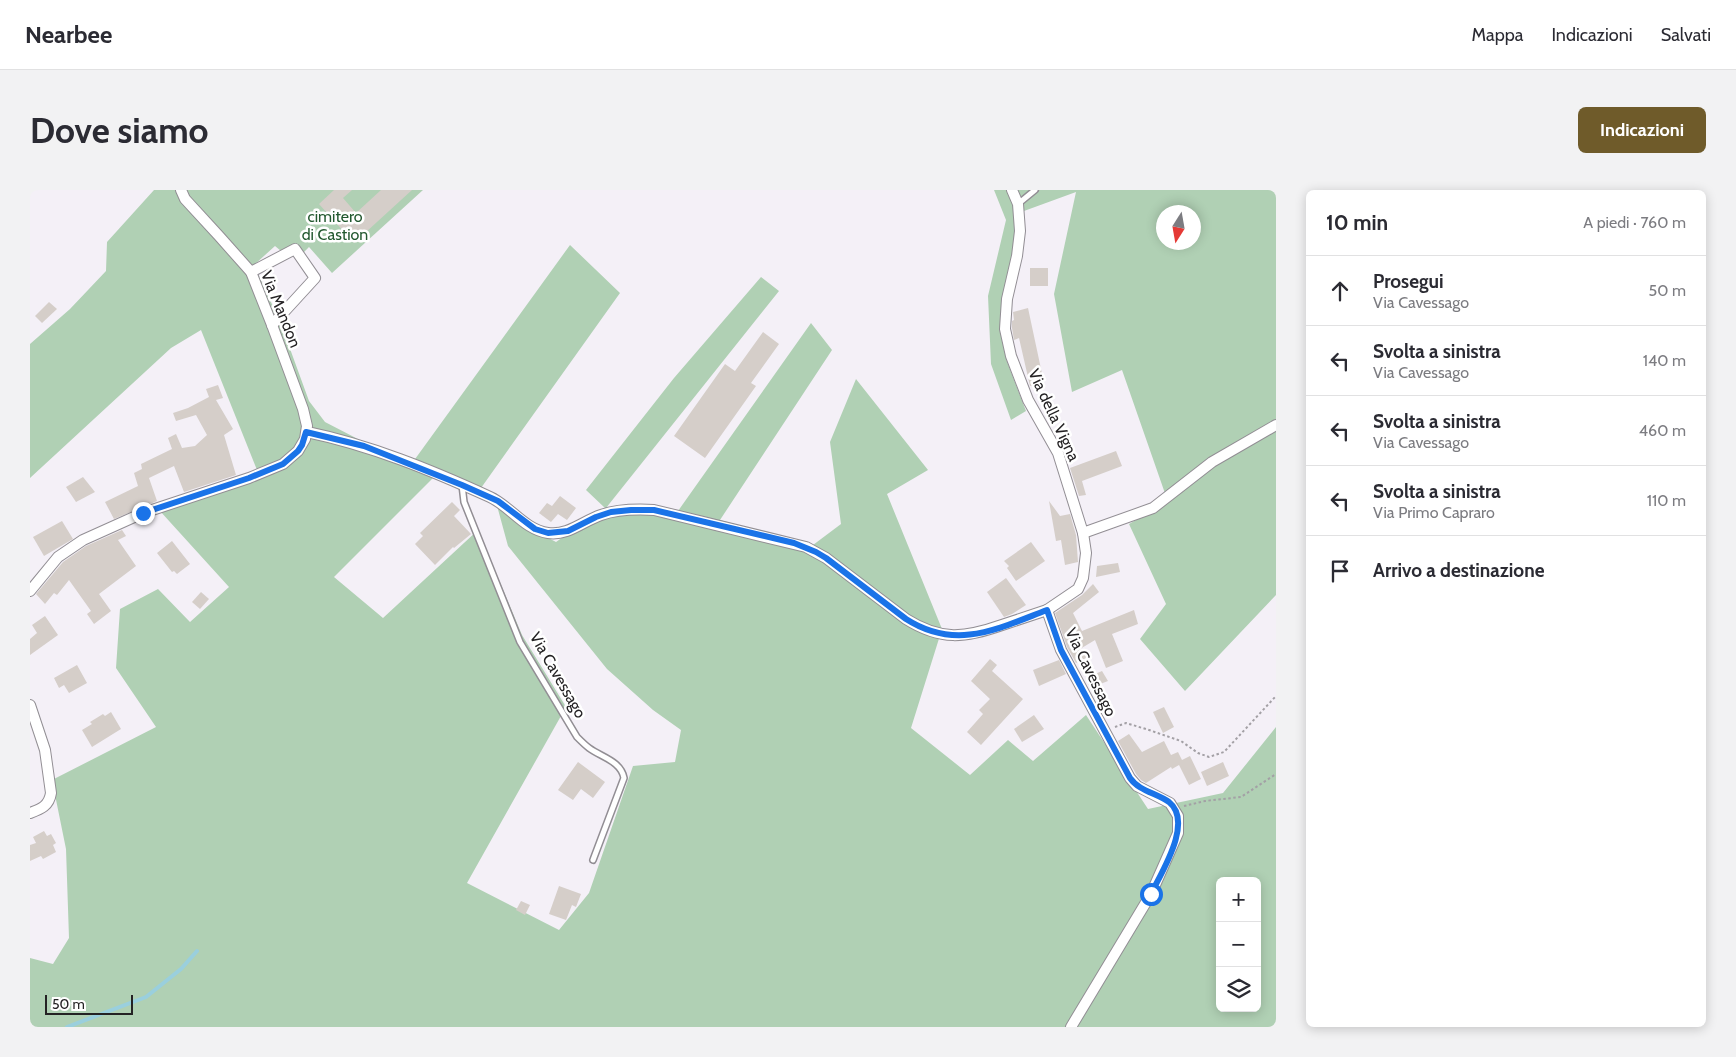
<!DOCTYPE html>
<html lang="it">
<meta charset="utf-8">
<style>
:root{--surface:#fff;--page:#f2f2f3;--text:#2b2b33;--muted:#7c7c81;--line:#e1e1e2;--accent:#6f5b2a}
body{margin:0;font-family:Cabin,sans-serif;background:var(--page);color:var(--text)}
.controls{position:absolute;right:15px;bottom:15px;display:grid;overflow:hidden;border-radius:8px;box-shadow:0 2px 12px #0003}
.controls button{width:45px;height:45px;display:grid;place-items:center;padding:0;border:0;border-bottom:1px solid var(--line);background:var(--surface);color:var(--text);font:25px sans-serif}
.compass{position:absolute;left:1126px;top:15px;width:45px;height:45px;border-radius:50%;background:var(--surface);box-shadow:0 2px 12px #0003;rotate:191deg}
.scale{position:absolute;left:15px;bottom:12px;width:88px;box-sizing:border-box;padding-left:5px;border:2px solid #242224;border-top:0;font-size:14px;line-height:18px;white-space:nowrap;color:#242224;-webkit-text-stroke:4px #fff;paint-order:stroke}
.stop{position:absolute;width:15px;height:15px;margin:-11px;border:4px solid #1a73e8;border-radius:50%;background:#fff}
.stop.end{background:#1a73e8;border-color:#fff;box-shadow:0 1px 5px #0008}
.list{margin:0;padding:0;list-style:none}
h2{display:flex;justify-content:space-between;align-items:center;height:65px;margin:0;padding:0 20px;font-size:21px}
h2 small{font-size:16px;font-weight:400;color:var(--muted)}
.list li{display:grid;grid-template-columns:32px 1fr auto;gap:15px;align-items:center;box-sizing:border-box;height:70px;padding:0 20px;border-top:1px solid var(--line)}
.list b{display:block;font-size:19px;white-space:nowrap}
.list p{margin:0;font-size:16px;white-space:nowrap;color:var(--muted)}
.list em{font-size:16px;font-style:normal;color:var(--muted)}
.icon{flex:none;width:28px;height:28px;fill:none;stroke:currentColor;stroke-width:2;stroke-linecap:round;stroke-linejoin:round}
.map{position:relative;flex:none;width:1246px;height:837px;overflow:hidden;border-radius:8px}
header{display:flex;align-items:center;gap:30px;box-sizing:border-box;height:70px;padding:0 25px;background:var(--surface);border-bottom:1px solid var(--line)}
header strong{font-size:24px}
nav{display:flex;gap:28px;margin-inline-start:auto;font-size:18px}
.intro{display:flex;align-items:center;justify-content:space-between;box-sizing:border-box;height:120px;padding:0 30px}
h1{margin:0;font-size:35px}
.button{padding:12px 22px;border-radius:8px;background:var(--accent);color:#fff;font-size:18px;font-weight:700}
main{display:flex;gap:30px;padding:0 30px}
aside{flex:1;background:var(--surface);border-radius:8px;box-shadow:0 2px 12px #0003}
.map>svg:first-child{display:block}
.green{fill:#b0d0b4;fill-rule:evenodd}
.lines{fill:none;stroke-linecap:round;stroke-linejoin:round}
.stream{stroke:#9acfdd;stroke-width:4}
.building{fill:#d5cec9}
.lane-casing{stroke:#928e94;stroke-width:8}
.street-casing{stroke:#928e94;stroke-width:12}
.path{stroke:#a3a0a5;stroke-width:2;stroke-dasharray:2.5 2.5;stroke-linecap:butt}
.lane{stroke:#fff;stroke-width:5}
.street{stroke:#fff;stroke-width:10}
.route{stroke:#1a73e8;stroke-width:6}
.labels{text-anchor:middle;dominant-baseline:central;stroke-width:5;stroke-linejoin:round;paint-order:stroke}
.park-label{font-size:16px;fill:#22582f;stroke:#fff}
.street-label{font-size:16px;fill:#242224;stroke:#fff}
</style>
<header>
<strong>Nearbee</strong>
<nav><a>Mappa</a><a>Indicazioni</a><a>Salvati</a></nav>
</header>
<div class="intro"><h1>Dove siamo</h1><a class="button">Indicazioni</a></div>
<main>
<div class="map">
<svg width="1246" height="837" viewBox="0 0 1246 837">
<rect width="100%" height="100%" fill="#f4f0f7"/>
<g class="green">
<path d="M124 0H393L302 83 279 57 273 63 251 61 245 56 224 75 251 134 279 211 295 232 380 276 540 55 590 103 451 298 499 338 526 352 575 318 556 300 644 188 731 87 749 101 576 318 600 316 648 321 781 133 802 160 690 330 783 355 811 334 800 252 826 189 898 280 857 304 912 439 881 538 940 585 978 550 1003 571 1056 525 1118 619 1193 603 1246 537V837H0V768L23 774 39 748 36 659 22 590 126 537 86 478 90 419 128 399 160 432 199 397 130 321 229 285 171 140 141 158 0 288V154L40 119 76 81 77 52ZM403 288 466 312 478 356 577 479 623 520 651 540 645 572 603 576 559 703 529 740 437 693 536 517 492 445 448 340 353 428 304 387ZM1190 691H1227V818H1190Z"/>
<path d="M964 0H1244L1246 4V405L1155 501 1110 449 1136 414 1099 334 1138 312 1092 180 1042 202 1024 104 1046 2 994 21 973 109 976 169 996 221 981 230 961 174 958 106 976 30ZM1134 22H1164V52H1134Z"/>
</g>
<g class="lines">
<polyline class="stream" points="37,837 116,807 151,779 167,761"/>
</g>
<g class="building">
<polygon points="304,0 322,0 313,8 326,23 351,0 382,0 324,53 289,14"/>
<rect x="1000" y="78" width="18" height="18"/>
<polygon points="19,112 27,119 12,133 5,126"/>
<polygon points="998,118 1014,193 1000,196 989,148 984,150 982,138 982,131 984,130 983,122"/>
<polygon points="733,142 749,154 721,193 726,196 675,268 644,246 695,174 705,181"/>
<polygon points="188,195 193,208 186,210 203,239 194,245 206,285 154,302 144,276 119,288 127,311 84,329 75,312 108,296 104,283 112,279 111,274 142,259 138,248 146,244 152,258 165,256 177,245 166,225 146,231 143,223 158,218 179,207 176,199"/>
<polygon points="1086,261 1092,276 1052,291 1056,305 1049,306 1040,278"/>
<polygon points="53,287 65,302 46,312 36,297"/>
<polygon points="530,306 546,318 537,330 528,324 521,332 509,323 517,313 522,316"/>
<polygon points="1019,311 1030,326 1040,324 1046,345 1048,372 1035,375 1031,350 1026,351"/>
<polygon points="422,312 430,320 424,326 441,344 424,358 423,357 405,375 385,354 393,346 390,343"/>
<polygon points="32,331 43,349 14,366 3,347"/>
<polygon points="92,340 96,346 88,350 106,376 69,404 81,421 64,434 57,424 61,421 39,390 27,405 24,403 15,414 6,404 33,372 56,356"/>
<polygon points="142,351 160,374 147,384 144,381 142,382 127,363"/>
<polygon points="1001,352 1015,371 986,391 977,378 979,376 974,371"/>
<polygon points="1088,373 1090,382 1066,387 1067,376"/>
<polygon points="976,388 996,415 982,424 974,427 957,402"/>
<polygon points="1063,394 1069,402 1043,423 1052,441 1104,420 1108,434 1082,444 1093,471 1076,478 1065,450 1050,459 1051,462 1057,460 1060,466 1046,473 1037,457 1025,423 1052,405"/>
<polygon points="171,402 179,409 170,419 162,412"/>
<polygon points="15,426 28,445 0,465 0,449 7,443 2,435"/>
<polygon points="960,469 967,475 962,481 993,509 951,555 937,542 953,524 949,520 960,509 941,491"/>
<polygon points="1029,470 1036,484 1009,496 1003,480"/>
<polygon points="47,475 57,493 39,503 34,495 29,498 24,488"/>
<polygon points="1072,481 1078,491 1060,498 1056,488"/>
<polygon points="1134,517 1144,537 1133,543 1123,522"/>
<polygon points="81,522 91,539 62,557 52,540 62,534 60,532 73,524 75,526"/>
<polygon points="1004,525 1014,539 992,552 984,539"/>
<polygon points="1099,544 1112,562 1134,551 1141,565 1148,562 1152,570 1160,566 1171,589 1159,595 1149,575 1142,579 1141,577 1116,593 1111,590 1106,584 1088,551"/>
<polygon points="548,572 575,592 563,608 551,599 543,610 528,600"/>
<polygon points="1193,572 1199,586 1177,596 1171,582"/>
<polygon points="14,641 17,646 21,644 26,653 23,655 26,662 13,669 11,666 0,671 0,655 6,653 3,647"/>
<polygon points="529,696 551,704 546,717 542,715 536,730 519,724"/>
<polygon points="491,711 500,715 495,725 486,720"/>
</g>
<g class="lines">
<g class="lane-casing">
<g id="lane">
<polyline points="988,14 1005,0"/>
<path d="M432 295 434 312 490 452 547 547C551 551 555 555 559 558 571 567 591 571 594 588L563 670"/>
</g>
</g>
<g class="street-casing">
<g id="street">
<polyline points="982,0 988,14 990,41 987,66 977,109 975,139 981,166 998,210 1028,263 1053,343 1056,363 1053,388 1048,399 1017,420"/>
<polyline points="221,82 265,59 285,88 242,135"/>
<path d="M277 242C340 255 401 280 460 307 480 316 495 340 518 343 538 346 553 331 571 325 588 319 606 319 624 320L776 357 796 368 876 429C911 451 935 448 972 435 987 430 1002 425 1017 420L1031 460 1100 588 1107 596 1140 613 1148 626V643L1121 704 1041 837"/>
<polyline points="1053,343 1123,318 1182,272 1246,235"/>
<polyline points="0,401 28,367 53,350 113,323 219,288 253,274 268,261 275,249 277,236 273,219 242,135 221,82 189,46 155,9 151,0"/>
<path d="M0 515 15 560 21 603C19 616 11 619 0 623"/>
</g>
</g>
<g class="path">
<polyline points="1085,537 1096,533 1119,540 1151,551 1168,563 1179,567 1194,562 1246,506"/>
<polyline points="1154,616 1175,611 1211,607 1246,584"/>
</g>
<use href="#lane" class="lane"/>
<use href="#street" class="street"/>
</g>
<g class="lines">
<path class="route" d="M113 323 219 288 253 274 268 261 272 255 276 242 334 256 432 295 468 311 505 339 518 343 538 341 566 327 581 322 601 320H624L764 353 786 362 796 368 876 429C926 461 967 439 1017 420L1031 460 1100 588C1109 601 1126 603 1139 612 1164 632 1131 683 1121 704"/>
</g>
<g class="labels">
<g class="park-label">
<text x="305" y="26">cimitero<tspan x="305" dy="18">di Castion</tspan></text>
</g>
<g class="street-label">
<text transform="translate(251 119) rotate(68)">Via Mandon</text>
<text transform="translate(1024 225) rotate(65)">Via della Vigna</text>
<text transform="translate(1061 482) rotate(64)">Via Cavessago</text>
<text transform="translate(528 485) rotate(60)">Via Cavessago</text>
</g>
</g>
</svg>
<div class="controls">
<button>+</button>
<button>−</button>
<button><svg class="icon" aria-label="layers" viewBox="0 0 24 24"><path d="M12 4l9 5-9 5-9-5zM3 14l9 5 9-5"/></svg></button>
</div>
<svg class="compass" viewBox="-18 -18 36 36"><path d="M0-13l5 13h-10z" fill="#e53935"/><path d="M0 13l5-13h-10z" fill="#7c7c81"/></svg>
<div class="scale">50 m</div>
<div class="stop" style="left:1121px;top:704px"></div>
<div class="stop end" style="left:113px;top:323px"></div>
</div>
<aside>
<h2>10 min<small>A piedi · 760 m</small></h2>
<ul class="list">
<li><svg class="icon" aria-label="ahead" viewBox="0 0 24 24"><path d="M12 20V5M6 11l6-6 6 6"/></svg><div><b>Prosegui</b><p>Via Cavessago</p></div><em>50 m</em></li>
<li><svg class="icon" aria-label="left" viewBox="0 0 24 24"><path d="M17 20v-9H6M10 6l-5 5 5 5"/></svg><div><b>Svolta a sinistra</b><p>Via Cavessago</p></div><em>140 m</em></li>
<li><svg class="icon" aria-label="left" viewBox="0 0 24 24"><path d="M17 20v-9H6M10 6l-5 5 5 5"/></svg><div><b>Svolta a sinistra</b><p>Via Cavessago</p></div><em>460 m</em></li>
<li><svg class="icon" aria-label="left" viewBox="0 0 24 24"><path d="M17 20v-9H6M10 6l-5 5 5 5"/></svg><div><b>Svolta a sinistra</b><p>Via Primo Capraro</p></div><em>110 m</em></li>
<li><svg class="icon" aria-label="arrive" viewBox="0 0 24 24"><path d="M6 21V4h12l-3 4 3 4H6"/></svg><div><b>Arrivo a destinazione</b></div></li>
</ul>
</aside>
</main>
